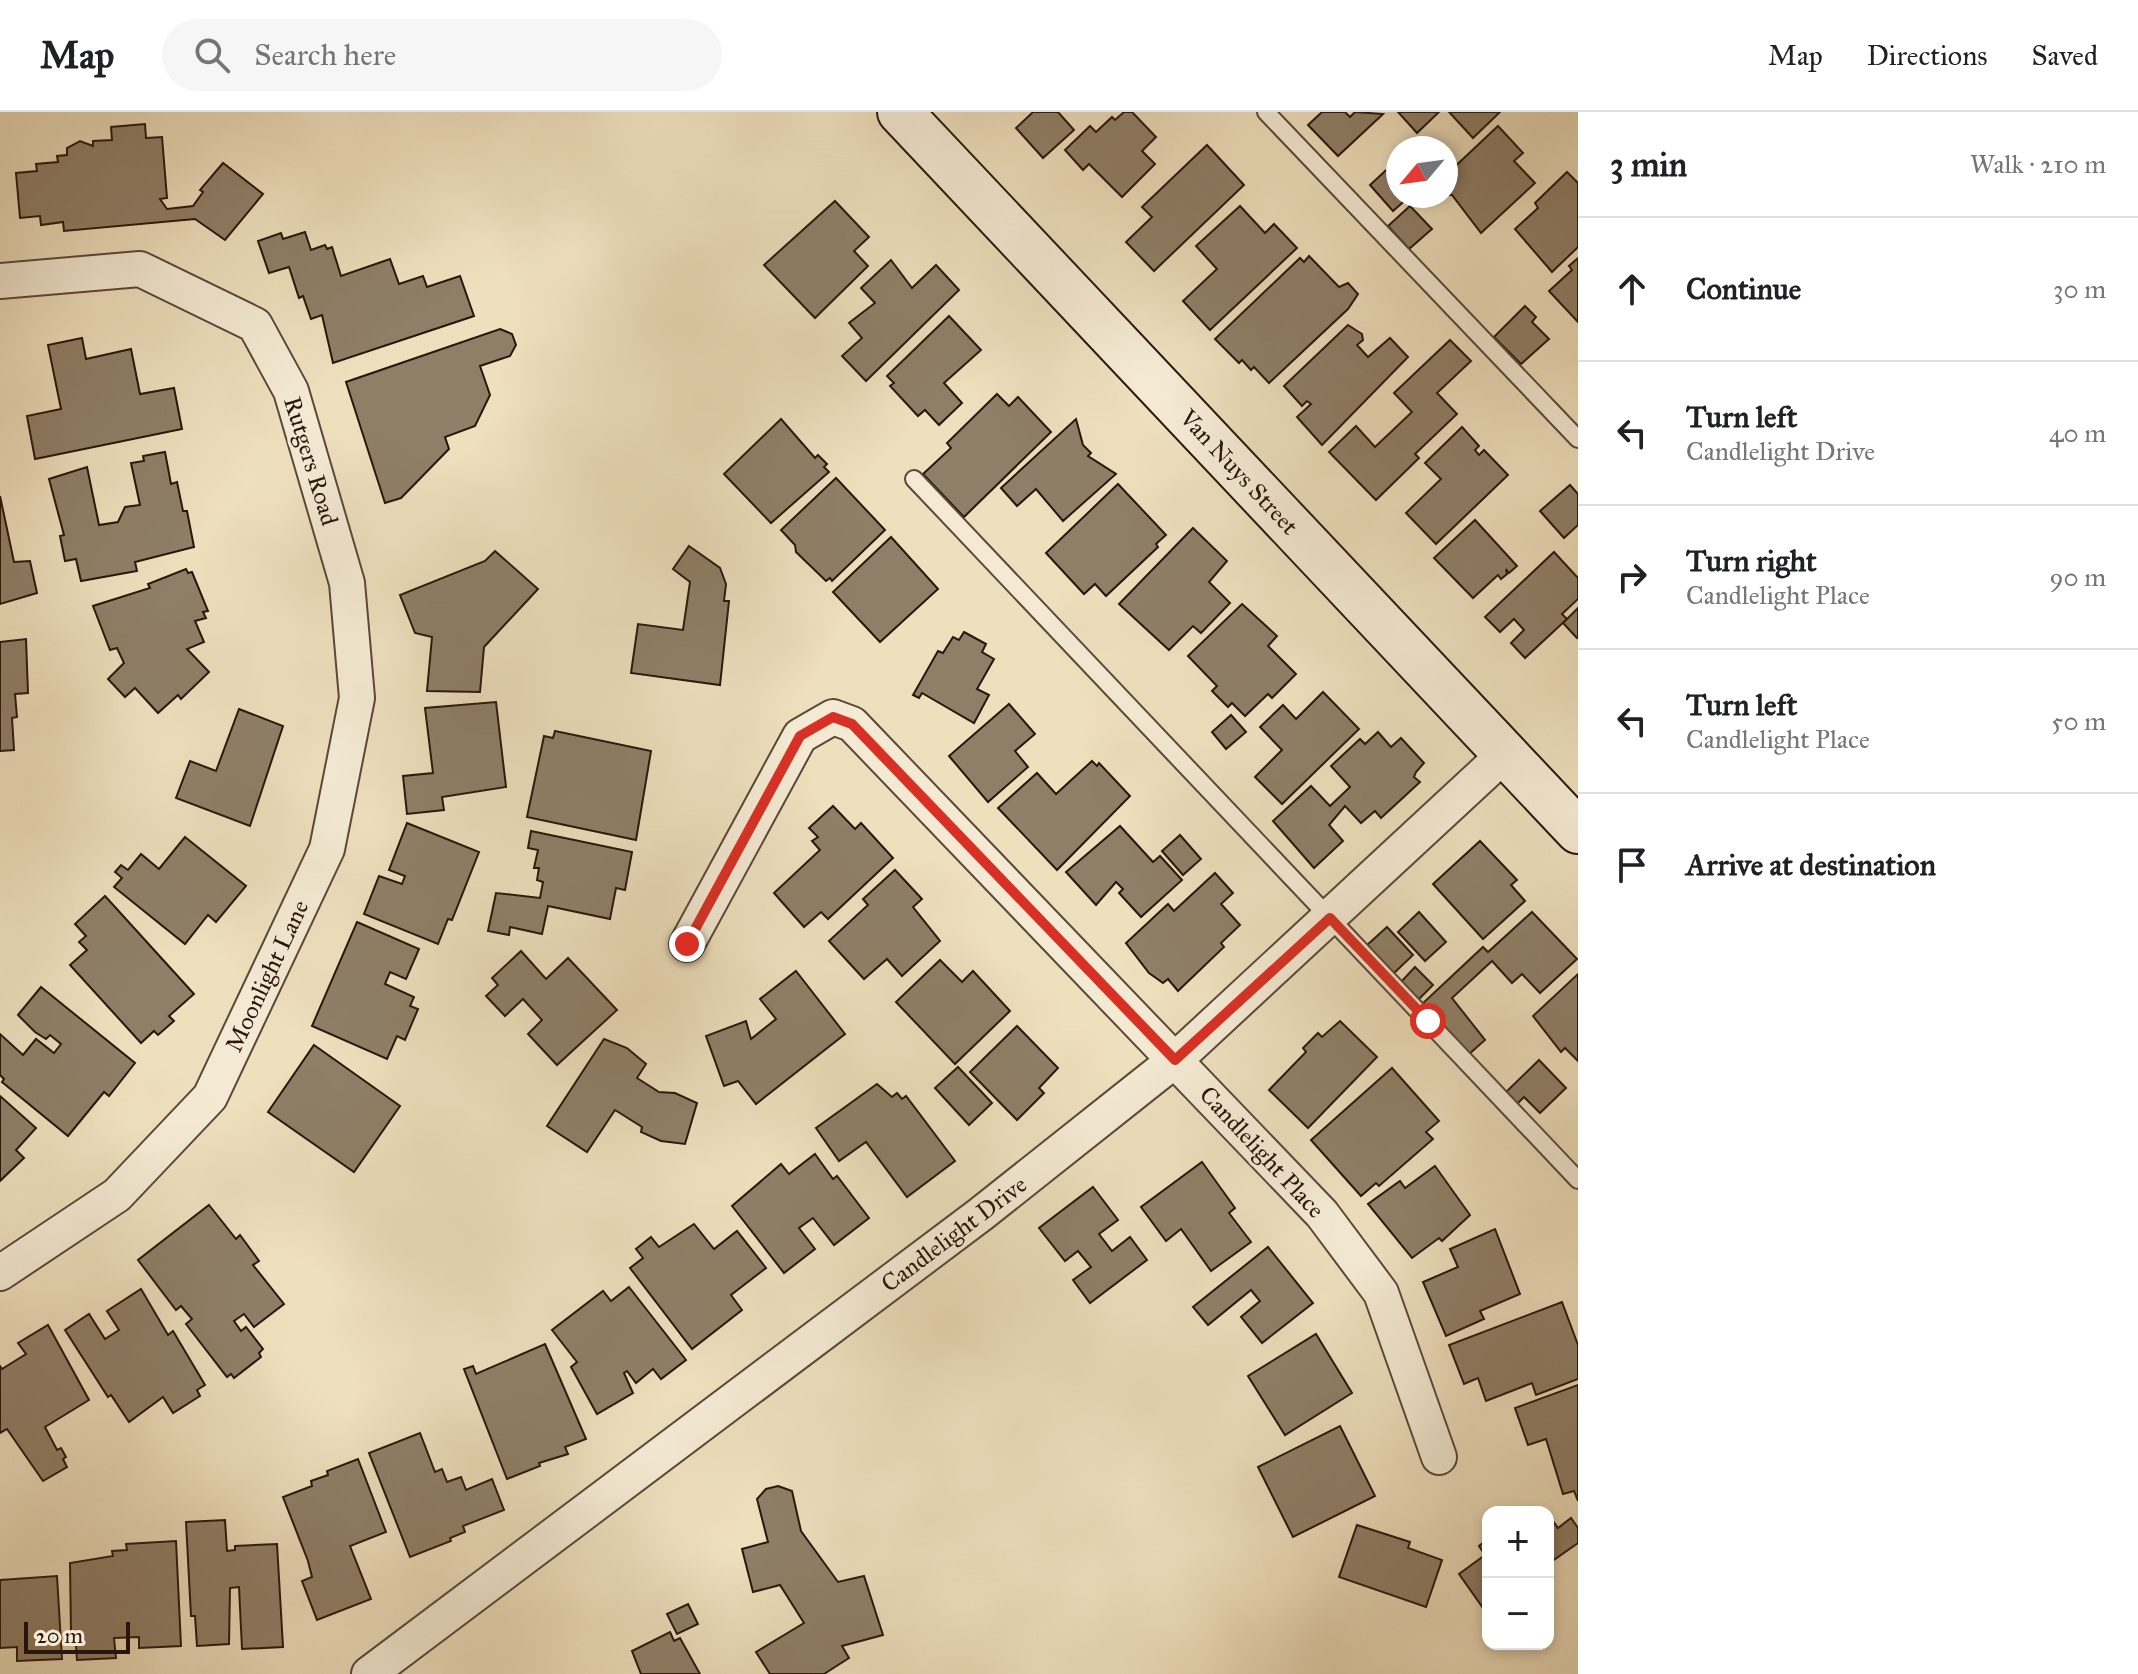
<!DOCTYPE html>
<meta charset="utf-8">
<style>
:root{--surface:#fff;--page:#f6f6f6;--text:#202124;--muted:#757577;--line:#e0e0e0}
body{margin:0;font-family:"IM FELL Great Primer",serif;background:var(--page);color:var(--text)}
.controls{position:absolute;right:24px;bottom:24px;display:grid;overflow:hidden;border-radius:16px;box-shadow:0 4px 12px #0003}
.controls button{width:72px;height:72px;display:grid;place-items:center;padding:0;border:0;border-bottom:2px solid var(--line);background:var(--surface);color:var(--text);font:40px sans-serif}
.compass{position:absolute;left:1386px;top:24px;width:72px;height:72px;border-radius:50%;background:var(--surface);box-shadow:0 4px 12px #0003;rotate:241deg}
.scale{position:absolute;left:24px;bottom:20px;width:106px;box-sizing:border-box;padding-left:8px;border:4px solid #29160c;border-top:0;font-size:22px;line-height:28px;white-space:nowrap;color:#29160c;-webkit-text-stroke:6px #f4ead4;paint-order:stroke}
.stop{position:absolute;width:24px;height:24px;margin:-18px;border:6px solid #d93025;border-radius:50%;background:#fff}
.stop.end{background:#d93025;border-color:#fff;box-shadow:0 2px 8px #0008}
.list{margin:0;padding:0;list-style:none}
h2{display:flex;justify-content:space-between;align-items:center;height:104px;margin:0;padding:0 32px;font-size:34px}
h2 small{font-size:26px;font-weight:400;color:var(--muted)}
.list li{display:grid;grid-template-columns:52px 1fr auto;gap:24px;align-items:center;box-sizing:border-box;height:144px;padding:0 32px;border-top:2px solid var(--line)}
.list b{display:block;font-size:30px;white-space:nowrap}
.list p{margin:0;font-size:26px;white-space:nowrap;color:var(--muted)}
.list em{font-size:26px;font-style:normal;color:var(--muted)}
.icon{flex:none;width:44px;height:44px;fill:none;stroke:currentColor;stroke-width:2;stroke-linecap:round;stroke-linejoin:round}
.map{position:relative;flex:none;width:1578px;height:1562px;overflow:hidden}
header{display:flex;align-items:center;gap:48px;box-sizing:border-box;height:112px;padding:0 40px;background:var(--surface);border-bottom:2px solid var(--line)}
header strong{font-size:38px}
nav{display:flex;gap:44px;margin-inline-start:auto;font-size:28px}
.search{width:560px;height:72px;background:var(--page);display:flex;align-items:center;gap:20px;box-sizing:border-box;padding:0 28px;border-radius:44px;color:var(--muted);font-size:30px}
main{display:flex}
aside{flex:1;background:var(--surface)}
.map>svg:first-child{display:block}
.building{fill:#8f7f68;stroke:#29160c;stroke-width:2}
.lines{fill:none;stroke-linecap:round;stroke-linejoin:round}
.lane-casing{stroke:#5a4838;stroke-width:20}
.street-casing{stroke:#5a4838;stroke-width:38}
.secondary-casing{stroke:#29160c;stroke-width:48}
.lane{stroke:#f4ead4;stroke-width:16}
.street{stroke:#f4ead4;stroke-width:34}
.secondary{stroke:#f4ead4;stroke-width:44}
.route{stroke:#d93025;stroke-width:10}
.labels{text-anchor:middle;dominant-baseline:central;stroke-width:6;stroke-linejoin:round;paint-order:stroke}
.street-label{font-size:24px;fill:#29160c;stroke:#f4ead4}
</style>
<header>
<strong>Map</strong>
<div class="search"><svg class="icon" aria-label="search" viewBox="0 0 24 24"><circle cx="10" cy="10" r="6"/><path d="M15 15l6 6"/></svg>Search here</div>
<nav><a>Map</a><a>Directions</a><a>Saved</a></nav>
</header>
<main>
<div class="map">
<svg width="1578" height="1562" viewBox="0 0 1578 1562">
<rect width="100%" height="100%" fill="#eedfbd"/>
<filter id="stains"><feTurbulence type="fractalNoise" baseFrequency=".0025" numOctaves="4"/><feColorMatrix values="0 0 0 0 .2 0 0 0 0 .09 0 0 0 0 .02 0 0 0 .5 -.17"/></filter>
<radialGradient id="worn" r=".72"><stop offset=".6" stop-color="#630" stop-opacity="0"/><stop offset="1" stop-color="#630" stop-opacity=".3"/></radialGradient>
<g class="building">
<polygon points="1033,0 1058,0 1074,18 1043,46 1016,16"/>
<polygon points="1124,0 1132,0 1156,25 1142,39 1155,52 1122,85 1089,52 1083,58 1065,38 1090,14 1096,20 1112,5 1115,8"/>
<polygon points="1322,0 1345,0 1350,5 1355,0 1383,2 1338,44 1308,13"/>
<polygon points="1398,0 1439,0 1417,21"/>
<polygon points="1449,0 1500,0 1473,26"/>
<polygon points="145,12 146,26 162,25 167,86 160,87 167,97 193,94 203,80 200,78 223,51 263,82 225,128 195,107 64,119 63,110 41,113 40,104 20,106 16,61 37,59 36,52 58,50 57,44 67,43 67,36 80,29 93,34 93,29 112,28 111,15"/>
<polygon points="1498,14 1523,41 1514,49 1535,71 1481,121 1452,83 1446,83 1446,63"/>
<polygon points="1207,33 1244,73 1154,159 1126,130 1152,105 1142,95"/>
<polygon points="1398,47 1398,84 1410,84 1393,99 1370,73"/>
<polygon points="1567,60 1578,71 1578,135 1552,160 1515,117 1538,96 1535,91"/>
<polygon points="835,89 869,125 854,139 868,154 815,206 764,153"/>
<polygon points="1240,94 1265,121 1274,112 1297,136 1210,218 1183,189 1217,157 1196,134"/>
<polygon points="1410,94 1432,117 1409,137 1388,114"/>
<polygon points="305,120 311,138 325,133 327,137 332,135 341,164 390,147 399,172 423,164 427,175 460,164 474,204 333,251 322,203 311,207 303,184 299,186 289,155 269,161 258,129 281,121 283,127"/>
<polygon points="1309,144 1339,175 1348,171 1358,182 1348,197 1269,271 1254,255 1251,258 1242,248 1239,251 1215,227 1300,146 1304,150"/>
<polygon points="1578,146 1578,210 1549,179 1572,158 1569,154"/>
<polygon points="891,148 912,176 936,153 959,178 866,269 842,244 862,226 849,211 875,191 861,176"/>
<polygon points="1525,194 1536,205 1532,210 1549,227 1521,252 1494,225"/>
<polygon points="949,204 981,238 944,271 962,291 939,313 925,298 918,304 890,274 894,271 887,264"/>
<polygon points="1348,213 1362,222 1363,228 1357,233 1368,245 1390,226 1408,245 1322,333 1297,305 1311,292 1307,289 1302,294 1284,274"/>
<polygon points="500,217 512,222 516,233 510,244 480,254 490,283 475,314 445,325 449,337 401,386 385,391 346,270"/>
<polygon points="82,226 86,247 131,237 140,282 174,276 182,317 35,347 27,304 61,297 48,233"/>
<polygon points="1450,228 1471,249 1437,281 1457,302 1415,342 1419,346 1376,388 1329,340 1356,314 1375,335 1412,300 1394,281"/>
<polygon points="997,282 1009,294 1018,285 1051,320 964,405 923,362 951,336 947,331"/>
<polygon points="781,307 815,346 818,343 827,352 824,355 829,360 771,411 724,362"/>
<polygon points="1076,307 1083,333 1091,341 1088,344 1116,362 1063,409 1036,377 1017,394 1001,376"/>
<polygon points="1462,315 1479,334 1475,338 1479,343 1484,338 1508,363 1436,432 1406,401 1441,367 1425,351"/>
<polygon points="165,340 171,372 177,370 183,399 187,399 194,435 135,450 137,459 81,469 76,447 65,449 60,424 64,423 49,367 87,355 99,413 118,410 125,395 140,393 131,351 144,349 143,344"/>
<polygon points="836,366 885,418 832,469 830,466 826,469 796,440 795,433 781,418"/>
<polygon points="1118,372 1166,423 1156,432 1158,435 1106,484 1095,472 1084,482 1046,441"/>
<polygon points="1570,373 1578,382 1578,413 1564,426 1540,399"/>
<polygon points="0,384 14,450 30,449 37,481 0,492"/>
<polygon points="1475,408 1517,454 1509,461 1506,457 1507,462 1501,467 1498,463 1473,486 1434,446"/>
<polygon points="1193,416 1227,449 1209,470 1230,491 1201,521 1193,514 1169,538 1119,492"/>
<polygon points="891,425 938,477 880,530 833,480"/>
<polygon points="689,434 720,456 726,472 724,489 729,489 720,573 631,561 638,512 683,518 690,470 673,457"/>
<polygon points="495,439 538,477 484,535 480,580 427,579 432,525 415,521 400,483 485,449"/>
<polygon points="1554,440 1578,466 1578,487 1562,502 1567,507 1525,546 1511,531 1524,518 1514,507 1500,520 1485,505"/>
<polygon points="186,457 188,461 192,460 208,499 203,500 206,506 195,509 204,530 187,537 209,560 181,587 178,583 158,601 135,576 125,585 108,567 124,551 117,536 110,538 93,494 150,476 148,472"/>
<polygon points="1242,492 1277,524 1268,534 1296,562 1272,586 1268,582 1245,604 1232,591 1228,595 1212,579 1217,574 1188,544"/>
<polygon points="1578,496 1578,525 1577,526 1563,511"/>
<polygon points="964,520 986,532 982,540 994,547 977,577 989,583 974,611 922,581 919,586 913,583 938,539 943,541 953,525 959,528"/>
<polygon points="26,527 28,581 15,582 17,605 12,606 14,638 0,639 0,530"/>
<polygon points="1323,580 1359,617 1282,692 1255,665 1282,638 1260,615 1283,593 1296,607"/>
<polygon points="496,590 506,675 442,685 444,698 407,702 403,664 433,661 425,596"/>
<polygon points="1009,592 1035,622 1015,639 1028,655 988,690 949,644"/>
<polygon points="239,597 283,614 250,714 176,686 190,649 216,659"/>
<polygon points="1231,603 1246,620 1226,637 1212,620"/>
<polygon points="555,619 651,639 636,728 527,705 544,624 553,626"/>
<polygon points="1378,620 1391,635 1401,626 1424,651 1416,660 1414,665 1420,670 1381,706 1375,699 1361,711 1345,694 1329,713 1343,729 1314,756 1273,709 1311,674 1330,694 1350,675 1331,654 1360,627 1365,632"/>
<polygon points="1092,649 1097,654 1099,651 1130,684 1057,758 998,696 1037,661 1056,682"/>
<polygon points="833,694 855,717 861,711 893,746 828,807 821,800 804,815 774,781 820,738 812,729 818,725 809,716"/>
<polygon points="407,711 479,740 452,808 448,807 438,832 364,802 379,764 402,772 405,764 389,758"/>
<polygon points="1120,714 1153,750 1160,744 1182,768 1141,805 1119,781 1123,777 1116,770 1096,793 1066,760"/>
<polygon points="531,719 632,740 625,778 616,776 610,807 548,794 542,822 510,815 509,823 488,819 496,781 540,786 543,770 537,768 539,756 534,756 538,738 528,736"/>
<polygon points="1180,723 1201,747 1183,763 1162,739"/>
<polygon points="185,725 246,774 216,810 208,803 185,832 114,775 122,766 115,760 121,753 128,758 141,742 159,757"/>
<polygon points="1480,729 1517,768 1511,773 1525,789 1483,827 1433,772"/>
<polygon points="895,758 922,787 913,795 940,829 902,864 887,847 864,867 829,829 868,793 863,787"/>
<polygon points="1215,761 1233,781 1221,792 1240,813 1221,831 1224,835 1178,879 1168,867 1163,871 1149,861 1126,831 1168,792 1174,799"/>
<polygon points="105,784 194,882 169,904 174,909 158,923 154,919 141,931 70,853 87,838 79,830 86,824 75,812"/>
<polygon points="1419,800 1446,830 1425,849 1398,820"/>
<polygon points="1532,800 1577,847 1540,881 1522,862 1512,871 1492,849 1452,886 1485,928 1468,943 1421,893 1483,835 1488,840"/>
<polygon points="357,810 419,837 406,867 390,860 385,872 414,885 410,894 418,897 405,928 397,924 387,947 312,914"/>
<polygon points="1387,815 1413,843 1393,862 1366,834"/>
<polygon points="521,839 546,867 568,846 617,898 557,953 528,922 542,908 523,887 505,904 486,884 498,873 492,866"/>
<polygon points="940,848 962,870 973,859 1010,899 955,952 896,890"/>
<polygon points="1415,855 1433,873 1417,889 1400,871"/>
<polygon points="796,859 845,922 756,992 738,969 724,974 706,924 746,909 751,927 776,907 760,887"/>
<polygon points="1578,862 1578,949 1565,936 1561,940 1533,904"/>
<polygon points="41,875 135,951 109,984 104,980 68,1024 2,970 4,967 0,963 0,922 23,943 36,927 54,941 61,932 50,923 46,927 35,920 18,903"/>
<polygon points="1340,909 1377,945 1308,1016 1269,978 1306,940 1303,936 1318,921 1322,925"/>
<polygon points="1017,914 1058,956 1039,976 1044,981 1017,1008 970,960"/>
<polygon points="604,927 627,936 646,952 637,966 659,980 675,981 697,991 685,1032 661,1029 641,1020 642,1015 615,998 587,1040 547,1014"/>
<polygon points="314,933 400,994 354,1060 268,1000"/>
<polygon points="1539,948 1566,976 1540,1001 1524,985 1516,993 1505,981"/>
<polygon points="958,955 992,991 969,1013 935,976"/>
<polygon points="1392,956 1439,1009 1426,1020 1433,1027 1379,1074 1376,1071 1361,1084 1311,1028"/>
<polygon points="877,972 892,985 897,981 902,987 906,984 955,1049 907,1085 866,1030 839,1049 816,1016"/>
<polygon points="0,984 36,1016 16,1038 24,1046 0,1069"/>
<polygon points="815,1042 833,1067 837,1064 869,1106 834,1133 813,1106 799,1116 815,1137 784,1161 732,1094 781,1052 789,1062"/>
<polygon points="1202,1050 1235,1096 1229,1101 1251,1130 1211,1159 1181,1117 1166,1129 1141,1095"/>
<polygon points="1435,1054 1470,1103 1442,1129 1439,1126 1412,1146 1368,1092 1400,1069 1405,1076"/>
<polygon points="1093,1075 1118,1108 1099,1122 1112,1139 1130,1125 1147,1148 1090,1191 1073,1168 1091,1155 1078,1139 1065,1149 1039,1116"/>
<polygon points="209,1093 236,1127 240,1123 259,1149 253,1153 284,1192 254,1215 244,1202 234,1209 241,1219 246,1215 263,1237 259,1241 261,1245 234,1266 231,1262 227,1265 186,1212 192,1207 181,1194 176,1198 138,1148"/>
<polygon points="694,1112 714,1137 737,1119 766,1156 731,1183 742,1198 692,1237 630,1156 643,1146 636,1137 651,1125 659,1135"/>
<polygon points="1495,1117 1520,1182 1480,1199 1484,1207 1446,1224 1423,1170 1458,1155 1450,1137"/>
<polygon points="1268,1135 1313,1191 1262,1231 1241,1205 1260,1189 1251,1178 1208,1213 1193,1195"/>
<polygon points="629,1175 686,1248 661,1267 653,1257 636,1271 627,1259 624,1261 633,1281 597,1302 571,1255 577,1250 552,1218 603,1179 611,1189"/>
<polygon points="141,1177 168,1223 173,1219 205,1273 197,1278 200,1284 173,1301 163,1285 129,1310 111,1283 108,1285 65,1218 89,1202 105,1227 119,1218 107,1199"/>
<polygon points="1562,1190 1578,1233 1578,1267 1536,1283 1532,1271 1486,1289 1478,1266 1464,1272 1449,1233"/>
<polygon points="48,1213 89,1288 45,1315 57,1338 61,1336 66,1345 63,1347 67,1355 43,1369 7,1317 0,1321 0,1254 2,1257 26,1242 18,1231"/>
<polygon points="1316,1222 1352,1281 1285,1323 1248,1264"/>
<polygon points="545,1232 586,1327 565,1335 568,1342 539,1351 540,1354 507,1367 464,1257 473,1254 476,1262"/>
<polygon points="1578,1273 1578,1389 1574,1379 1563,1382 1546,1327 1528,1333 1515,1296"/>
<polygon points="1340,1314 1375,1384 1293,1425 1258,1355"/>
<polygon points="420,1321 435,1360 442,1357 447,1370 461,1365 466,1378 492,1367 504,1398 463,1414 465,1420 450,1426 451,1429 410,1445 369,1341"/>
<polygon points="358,1347 386,1420 350,1434 371,1487 317,1508 302,1469 312,1465 308,1449 283,1385 312,1374 311,1369 328,1363 327,1359"/>
<polygon points="778,1374 792,1379 801,1419 838,1470 864,1464 883,1523 842,1534 849,1546 824,1562 770,1562 756,1540 804,1511 780,1473 753,1480 742,1437 768,1430 757,1387 766,1377"/>
<polygon points="1548,1402 1558,1416 1571,1406 1578,1416 1578,1431 1548,1452"/>
<polygon points="225,1408 227,1439 235,1438 235,1434 277,1432 283,1535 242,1537 239,1475 230,1476 229,1532 197,1534 195,1504 191,1504 186,1410"/>
<polygon points="1357,1413 1410,1430 1408,1436 1442,1448 1426,1495 1339,1465"/>
<polygon points="1488,1427 1488,1503 1459,1462 1485,1443 1479,1434"/>
<polygon points="176,1429 181,1534 139,1536 139,1525 114,1526 116,1546 77,1548 75,1520 71,1521 70,1451 113,1444 112,1439 127,1438 126,1432"/>
<polygon points="57,1464 62,1547 17,1549 17,1535 0,1536 0,1468"/>
<polygon points="688,1492 698,1512 677,1522 667,1502"/>
<polygon points="670,1520 674,1529 680,1526 700,1562 641,1562 632,1539"/>
</g>
<g class="lines">
<g class="lane-casing">
<g id="lane">
<polyline points="1266,0 1578,327"/>
<polyline points="914,367 1578,1068"/>
</g>
</g>
<g class="street-casing">
<g id="street">
<polyline points="0,169 140,157 255,213 291,279 347,471 357,586 327,737 210,985 117,1083 0,1161"/>
<polyline points="687,832 800,624 833,605 852,612 1322,1102 1381,1181 1439,1345"/>
<polyline points="369,1562 981,1102 1175,948 1505,642"/>
</g>
</g>
<g class="secondary-casing">
<polyline id="secondary" points="900,0 1578,719"/>
</g>
<use href="#lane" class="lane"/>
<use href="#street" class="street"/>
<use href="#secondary" class="secondary"/>
</g>
<g class="lines">
<polyline class="route" points="687,832 800,624 833,605 852,612 1175,948 1330,806 1428,909"/>
</g>
<g class="labels">
<g class="street-label">
<text transform="translate(311 349) rotate(73)">Rutgers Road</text>
<text transform="translate(1239 360) rotate(47)">Van Nuys Street</text>
<text transform="translate(267 864) rotate(-65)">Moonlight Lane</text>
<text transform="translate(1262 1040) rotate(47)">Candlelight Place</text>
<text transform="translate(954 1122) rotate(-37)">Candlelight Drive</text>
</g>
</g>
<rect width="100%" height="100%" filter="url(#stains)"/>
<rect width="100%" height="100%" fill="url(#worn)"/>
</svg>
<div class="controls">
<button>+</button>
<button>−</button>
</div>
<svg class="compass" viewBox="-18 -18 36 36"><path d="M0-13l5 13h-10z" fill="#e53935"/><path d="M0 13l5-13h-10z" fill="#757577"/></svg>
<div class="scale">20 m</div>
<div class="stop" style="left:1428px;top:909px"></div>
<div class="stop end" style="left:687px;top:832px"></div>
</div>
<aside>
<h2>3 min<small>Walk · 210 m</small></h2>
<ul class="list">
<li><svg class="icon" aria-label="ahead" viewBox="0 0 24 24"><path d="M12 20V5M6 11l6-6 6 6"/></svg><div><b>Continue</b></div><em>30 m</em></li>
<li><svg class="icon" aria-label="left" viewBox="0 0 24 24"><path d="M17 20v-9H6M10 6l-5 5 5 5"/></svg><div><b>Turn left</b><p>Candlelight Drive</p></div><em>40 m</em></li>
<li><svg class="icon" aria-label="right" viewBox="0 0 24 24"><path d="M7 20v-9h11M14 6l5 5-5 5"/></svg><div><b>Turn right</b><p>Candlelight Place</p></div><em>90 m</em></li>
<li><svg class="icon" aria-label="left" viewBox="0 0 24 24"><path d="M17 20v-9H6M10 6l-5 5 5 5"/></svg><div><b>Turn left</b><p>Candlelight Place</p></div><em>50 m</em></li>
<li><svg class="icon" aria-label="arrive" viewBox="0 0 24 24"><path d="M6 21V4h12l-3 4 3 4H6"/></svg><div><b>Arrive at destination</b></div></li>
</ul>
</aside>
</main>
